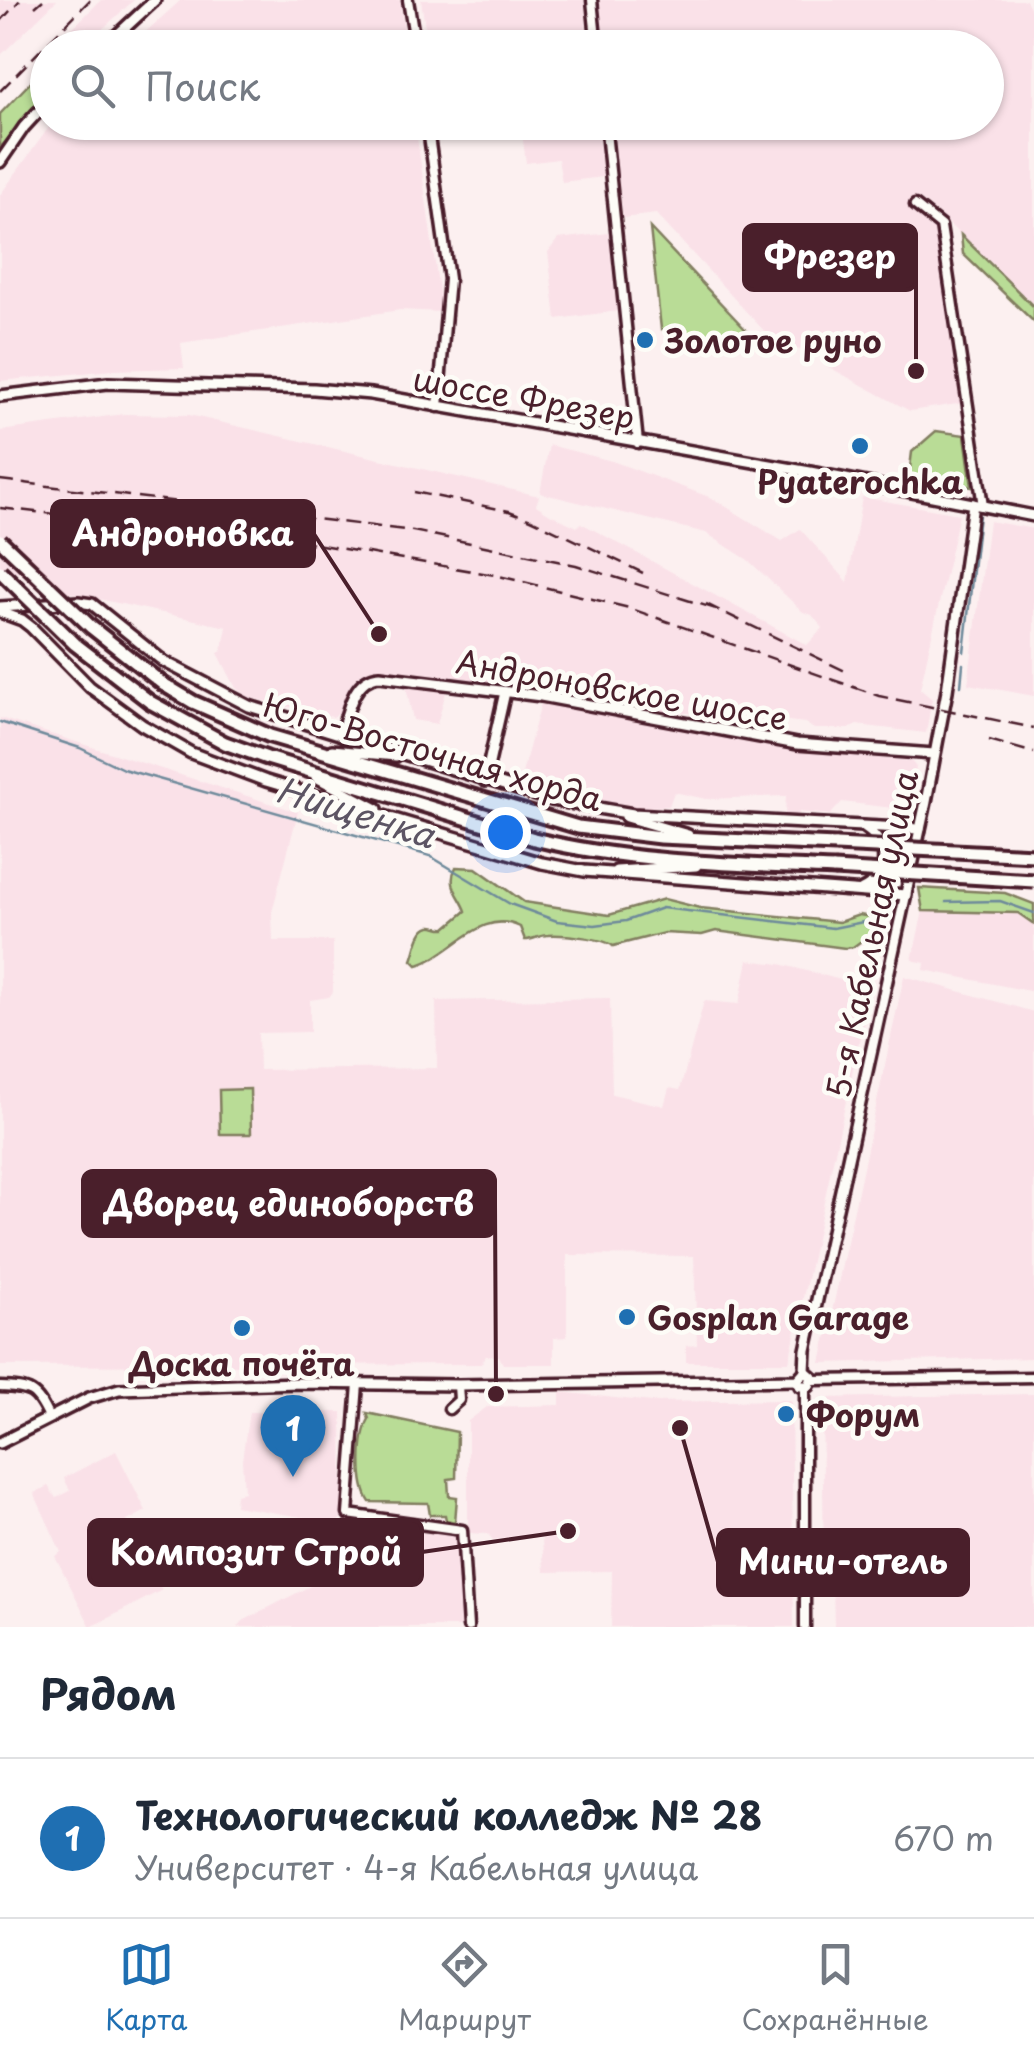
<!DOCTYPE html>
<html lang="ru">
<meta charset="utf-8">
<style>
:root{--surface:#fff;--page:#f2f2f3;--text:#1f2937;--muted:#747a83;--line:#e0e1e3;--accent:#1f6fb2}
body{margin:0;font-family:"Playpen Sans",sans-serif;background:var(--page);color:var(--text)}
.you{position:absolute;left:505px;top:832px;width:35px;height:35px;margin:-25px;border:8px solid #fff;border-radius:50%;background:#1a73e8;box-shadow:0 0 0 15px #1a73e833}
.badge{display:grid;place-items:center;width:65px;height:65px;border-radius:50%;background:var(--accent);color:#fff;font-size:32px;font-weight:700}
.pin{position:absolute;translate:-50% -82px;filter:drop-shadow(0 2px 5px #0008)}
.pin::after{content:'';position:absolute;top:52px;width:35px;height:30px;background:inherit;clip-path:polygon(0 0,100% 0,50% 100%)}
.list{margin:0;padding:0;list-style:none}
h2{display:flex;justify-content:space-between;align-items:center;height:130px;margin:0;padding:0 40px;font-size:42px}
h2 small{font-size:32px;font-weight:400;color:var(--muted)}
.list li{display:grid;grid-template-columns:65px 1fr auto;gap:30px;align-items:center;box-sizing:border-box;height:160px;padding:0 40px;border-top:2px solid var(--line)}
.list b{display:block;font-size:38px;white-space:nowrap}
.list p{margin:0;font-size:32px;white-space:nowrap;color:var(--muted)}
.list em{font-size:32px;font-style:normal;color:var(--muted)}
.icon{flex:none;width:55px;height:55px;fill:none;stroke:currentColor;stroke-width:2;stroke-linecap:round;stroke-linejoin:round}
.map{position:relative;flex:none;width:1034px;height:1627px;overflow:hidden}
.search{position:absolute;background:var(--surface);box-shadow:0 2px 8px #0004;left:30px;right:30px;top:30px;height:110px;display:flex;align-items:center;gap:25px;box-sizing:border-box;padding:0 35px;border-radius:55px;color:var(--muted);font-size:38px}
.sheet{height:290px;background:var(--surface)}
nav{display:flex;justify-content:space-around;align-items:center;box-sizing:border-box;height:140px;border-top:2px solid var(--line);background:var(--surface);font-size:28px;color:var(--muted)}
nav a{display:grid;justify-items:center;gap:5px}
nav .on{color:var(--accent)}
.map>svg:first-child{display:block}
.built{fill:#fae1e8}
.green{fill:#b9dc96;stroke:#827e60;stroke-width:2.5}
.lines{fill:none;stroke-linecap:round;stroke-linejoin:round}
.stream{stroke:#6e8a9b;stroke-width:2.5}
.minor-casing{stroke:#4a1f2b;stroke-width:15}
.tertiary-casing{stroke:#4a1f2b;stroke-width:16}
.primary-casing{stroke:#4a1f2b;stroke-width:19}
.minor{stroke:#fdfcf7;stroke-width:8}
.tertiary{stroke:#fdfcf7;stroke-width:9}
.primary{stroke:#fdfcf7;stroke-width:11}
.rail{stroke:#4a1f2b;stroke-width:2.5;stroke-dasharray:15 8;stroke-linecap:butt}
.primary-bridge-casing{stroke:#4a1f2b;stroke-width:19;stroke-linecap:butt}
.primary-bridge{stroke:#fdfcf7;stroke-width:11}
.poi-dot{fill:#1f6fb2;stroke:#fdfcf7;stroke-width:4}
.labels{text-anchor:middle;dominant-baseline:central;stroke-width:9;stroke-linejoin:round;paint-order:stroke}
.poi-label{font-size:32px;font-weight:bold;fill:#4a1f2b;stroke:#fdfcf7;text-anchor:start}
.street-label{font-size:32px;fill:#4a1f2b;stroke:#fdfcf7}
.water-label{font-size:35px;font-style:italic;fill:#5c5463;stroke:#fdfcf7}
.leader{fill:none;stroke:#4a1f2b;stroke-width:4}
.callout-dot{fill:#4a1f2b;stroke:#fdfcf7;stroke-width:4}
.callout{fill:#4a1f2b;stroke:#4a1f2b;stroke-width:4}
.callout-label{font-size:35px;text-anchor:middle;font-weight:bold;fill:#fff}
</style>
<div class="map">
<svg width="1034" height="1627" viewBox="0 0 1034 1627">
<rect width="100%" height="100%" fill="#fcf0f0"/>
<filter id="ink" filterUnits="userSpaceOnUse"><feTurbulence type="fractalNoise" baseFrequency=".01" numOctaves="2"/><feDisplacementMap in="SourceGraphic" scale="20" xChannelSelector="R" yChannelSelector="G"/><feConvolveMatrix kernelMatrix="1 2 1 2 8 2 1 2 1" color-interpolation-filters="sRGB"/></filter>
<g filter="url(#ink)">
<g class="built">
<polygon points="0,0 57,0 0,56"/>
<polygon points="101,0 134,0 83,47 53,47"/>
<polygon points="181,0 400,0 407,47 129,47"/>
<polygon points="421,0 584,0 589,47 428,47"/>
<polygon points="597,0 1026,0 1034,15 1034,307 940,215 920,199 913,208 936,225 964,403 910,411 827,366 825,354 778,346 656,214 623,218 611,123 986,122 986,48 603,47"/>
<polygon points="52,123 415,123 442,312 400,310 181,343 184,368 113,370 0,381 0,195"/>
<polygon points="439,123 597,123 603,177 562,182 558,159 526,163 521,125 441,136"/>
<polygon points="609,233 618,311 556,319 548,252 558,239"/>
<polygon points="124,414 189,415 539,496 536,505 550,514 577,527 581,523 807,645 823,628 812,615 803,612 748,560 706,533 540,493 549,445 612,461 712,498 782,541 800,529 848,582 862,497 959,514 920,689 932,699 926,733 857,725 849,729 814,729 805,723 762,718 746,713 650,713 539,689 377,672 361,674 353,682 341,712 333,717 247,697 236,688 218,653 222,651 227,627 30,584 31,576 0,568 0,431"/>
<polygon points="989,521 1034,529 1034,696 968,684"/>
<polygon points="406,686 446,692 437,724 413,720"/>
<polygon points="541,703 788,750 911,761 916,767 910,810 842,802 830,815 799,812 798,816 785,815 786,796 706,799 674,792 669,806 631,808 520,781"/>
<polygon points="0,718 298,812 272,912 273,941 333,941 333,992 329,997 310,1000 310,1032 258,1033 259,1070 437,1068 436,1001 610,998 612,1094 664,1106 669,1088 680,1090 704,1001 739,1004 748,960 780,964 864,986 869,996 789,1362 686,1362 686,1346 697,1345 694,1256 567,1255 567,1337 554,1338 554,1364 503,1364 499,1356 486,1356 481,1364 0,1366"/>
<polygon points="923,911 1018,913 1034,924 1034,992 924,970 925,963 912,960"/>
<polygon points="904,976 1034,1012 1034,1358 821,1363"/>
<polygon points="560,1392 652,1402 791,1400 794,1627 611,1627 612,1571 544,1572 542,1538 493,1540 488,1534 468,1533 468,1421 487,1407 560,1405"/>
<polygon points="1034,1394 1034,1627 834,1627 833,1585 839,1585 839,1574 824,1573 822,1398"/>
<polygon points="249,1412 342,1412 343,1517 336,1523 235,1506 236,1494 244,1492 242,1460"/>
<polygon points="116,1451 146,1511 127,1521 162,1590 91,1627 55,1556 61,1552 34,1493 48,1486 56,1498 70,1491 64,1478"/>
<polygon points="344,1526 454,1535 457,1544 462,1627 238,1627 243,1621 341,1570"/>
</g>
<g class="green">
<polygon points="47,65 47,93 0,148 0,114"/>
<polygon points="650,228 762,347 661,329"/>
<polygon points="961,235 1034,307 1034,322 963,254"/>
<polygon points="936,431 965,435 972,487 909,476 912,452"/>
<path d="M456 867 476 868 524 902 609 915 664 899 700 908 839 922 859 915 871 917C876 926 877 930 871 939H864L853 947 845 948 716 931 702 935 664 933 613 946C604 938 562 934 548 935 539 935 534 940 525 940L520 927C481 907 451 957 417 965L412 960C416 951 418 929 430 926 436 925 440 929 446 928L466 911C461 896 446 886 456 867Z"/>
<polygon points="919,888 1005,893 1034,904 1034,924 1018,913 923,911"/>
<polygon points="250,1089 251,1134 220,1134 219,1090"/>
<path d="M367 1413 457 1432 456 1478 448 1479 449 1496 457 1497 455 1522 446 1520 445 1515H430L428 1503 370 1502C358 1485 359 1437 369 1419Z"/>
</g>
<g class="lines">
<g class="stream">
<polyline points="964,652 979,515"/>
<polyline points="961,686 963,664"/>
<polyline points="0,722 80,748 123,769 430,856 510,904 557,921 595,925 626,921 662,908 833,928 873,920"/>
<polyline points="946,902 1000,901 1034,913"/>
</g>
<g class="minor-casing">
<g id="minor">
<polyline points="408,0 416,48"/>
<polyline points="592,0 597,48"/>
<polyline points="427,122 449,279 438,407"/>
<polyline points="605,122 638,443"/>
<polyline points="915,205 941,226 983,506"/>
<polyline points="813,1380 1034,1377"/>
<polyline points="358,1384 348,1514 462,1530 468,1627"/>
<path d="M0 1387C31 1388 36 1390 49 1418"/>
<polyline points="805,1388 805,1627"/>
<polyline points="449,1409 459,1400 458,1385"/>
</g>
</g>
<g class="tertiary-casing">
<g id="tertiary">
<polyline points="103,48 155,0"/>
<polyline points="0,162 24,127 48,101"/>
<polyline points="0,396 108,383 314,389 371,394 810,472 1034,516"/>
<polyline points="0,607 78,602 92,604 163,661 249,706 552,800 633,814 920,829"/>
<polyline points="0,612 22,620 31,627 90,687 142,725 191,753 266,781 542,863 584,871 906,895"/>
<path d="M341 735C347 714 353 677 380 676L541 696 797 744 934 754"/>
<polyline points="332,750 396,756"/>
<polyline points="316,777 377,809"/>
<polyline points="485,781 505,692"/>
<polyline points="626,817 688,835"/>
<polyline points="616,871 696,866"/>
<path d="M862 890C890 876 891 845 865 828"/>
<polyline points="805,1371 806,1350 926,802 947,691 973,504"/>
<polyline points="797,1380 800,1386 809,1386 812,1377 805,1371"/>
<polyline points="0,1443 89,1398 119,1389 299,1383 458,1385 797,1380 805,1371"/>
</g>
</g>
<g class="primary-casing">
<g id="primary">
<polyline points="163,684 193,702 270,736 578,827 660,837 836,845"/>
<path d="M150 702 225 743 267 758 534 839C633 863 733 864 834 869"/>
</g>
</g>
<use href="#minor" class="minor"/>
<use href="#tertiary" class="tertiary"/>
<use href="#primary" class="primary"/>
<g class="rail">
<polyline points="35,7 43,0"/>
<polyline points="0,22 20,0"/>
<polyline points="0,91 90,0"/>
<polyline points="0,480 413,531 576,565 719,610"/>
<polyline points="414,492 509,511 531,519 643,573"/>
<polyline points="0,508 298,541 495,575 629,608 879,696 1034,728"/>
<polyline points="706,604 845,671"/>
<polyline points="989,740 1034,753"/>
</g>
<g class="primary-bridge-casing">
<g id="primary-bridge">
<polyline points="0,540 91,627 163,684"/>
<polyline points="0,571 75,644 150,702"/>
<polyline points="836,845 1034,855"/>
<polyline points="834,869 1034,881"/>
</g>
</g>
<use href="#primary-bridge" class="primary-bridge"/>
</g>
</g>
<g class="poi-dot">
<circle cx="645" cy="340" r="10"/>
<circle cx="860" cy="446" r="10"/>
<circle cx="627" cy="1317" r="10"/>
<circle cx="242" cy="1328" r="10"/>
<circle cx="786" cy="1414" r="10"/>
</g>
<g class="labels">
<g class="poi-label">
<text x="665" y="340">Золотое руно</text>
<text x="860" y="481" text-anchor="middle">Pyaterochka</text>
<text x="647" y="1317">Gosplan Garage</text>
<text x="242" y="1363" text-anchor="middle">Доска почёта</text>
<text x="806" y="1414">Форум</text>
</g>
<g class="street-label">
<text transform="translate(524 397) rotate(10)">шоссе Фрезер</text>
<text transform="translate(622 689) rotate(10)">Андроновское шоссе</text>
<text transform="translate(433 751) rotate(16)">Юго-Восточная хорда</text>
<text transform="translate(871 934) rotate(-78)">5-я Кабельная улица</text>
</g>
<g class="water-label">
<text transform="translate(356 811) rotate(17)">Нищенка</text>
</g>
</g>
<path class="leader" d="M916 371L916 257M379 634L314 534M496 1394L495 1204M568 1531L422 1552M680 1428L718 1562"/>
<g class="callout-dot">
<circle cx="916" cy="371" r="10"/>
<circle cx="379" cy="634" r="10"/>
<circle cx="496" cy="1394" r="10"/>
<circle cx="568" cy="1531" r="10"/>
<circle cx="680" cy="1428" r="10"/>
</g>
<g class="callout">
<rect x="744" y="225" width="172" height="65" rx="10"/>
<rect x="52" y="501" width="262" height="65" rx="10"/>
<rect x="83" y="1171" width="412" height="65" rx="10"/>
<rect x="89" y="1520" width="333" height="65" rx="10"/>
<rect x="718" y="1530" width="250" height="65" rx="10"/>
</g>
<g class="callout-label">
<text x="830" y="269">Фрезер</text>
<text x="183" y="546">Андроновка</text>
<text x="289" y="1216">Дворец единоборств</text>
<text x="256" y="1565">Композит Строй</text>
<text x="843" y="1574">Мини-отель</text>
</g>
</svg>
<div class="you"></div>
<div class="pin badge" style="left:293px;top:1477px">1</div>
<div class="search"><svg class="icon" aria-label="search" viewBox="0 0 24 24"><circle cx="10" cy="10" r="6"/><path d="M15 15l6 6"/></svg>Поиск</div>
</div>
<section class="sheet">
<h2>Рядом<small></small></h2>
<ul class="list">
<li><span class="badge">1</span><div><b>Технологический колледж № 28</b><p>Университет · 4-я Кабельная улица</p></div><em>670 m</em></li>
</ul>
</section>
<nav>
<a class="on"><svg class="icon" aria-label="map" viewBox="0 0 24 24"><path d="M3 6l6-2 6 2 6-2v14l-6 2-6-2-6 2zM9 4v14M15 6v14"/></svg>Карта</a>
<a><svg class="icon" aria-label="directions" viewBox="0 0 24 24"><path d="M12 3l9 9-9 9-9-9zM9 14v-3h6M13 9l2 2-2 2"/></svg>Маршрут</a>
<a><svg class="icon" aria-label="saved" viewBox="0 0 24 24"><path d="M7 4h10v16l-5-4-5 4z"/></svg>Сохранённые</a>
</nav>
